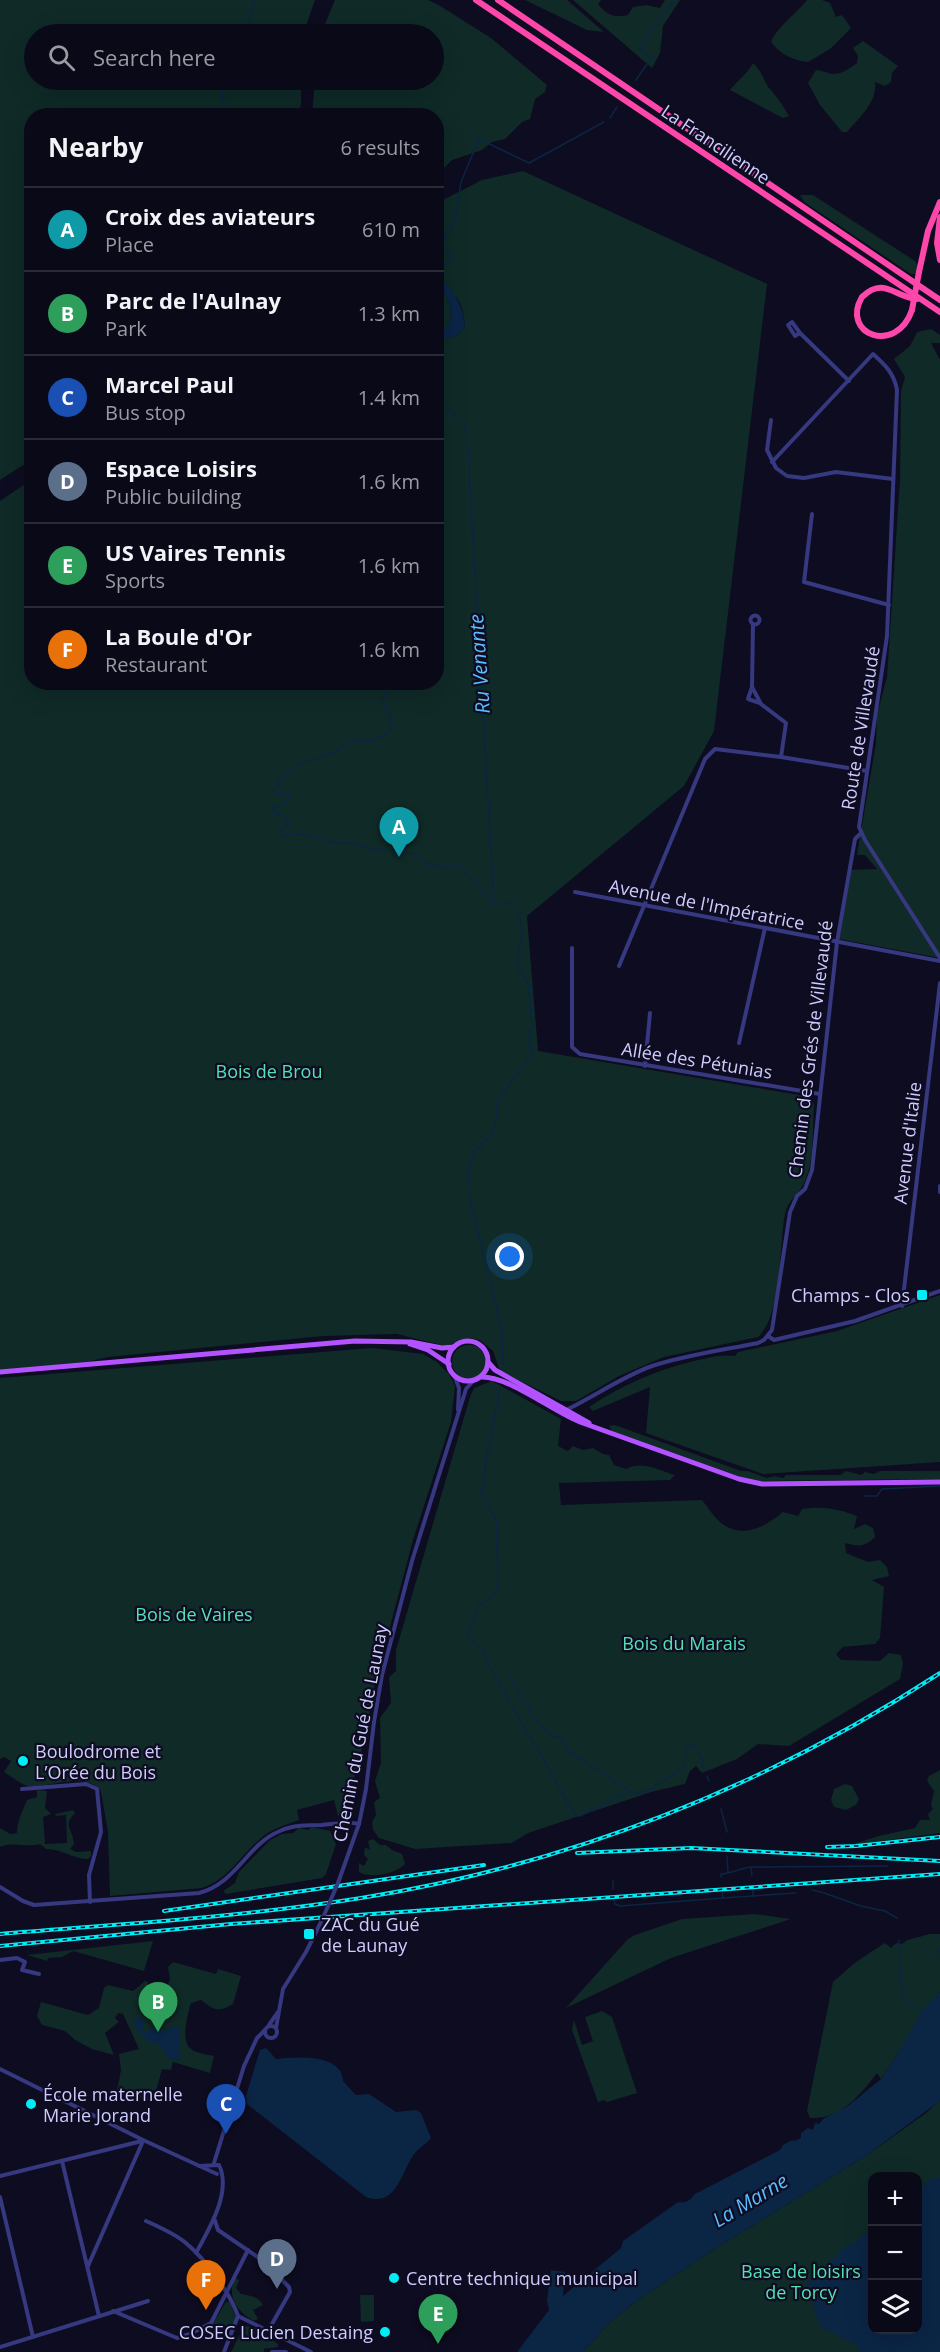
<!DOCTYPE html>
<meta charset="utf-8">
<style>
:root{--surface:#0a0918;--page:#131221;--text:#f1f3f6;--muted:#999aa2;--line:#2a2a37;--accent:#ea580c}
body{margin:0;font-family:"Open Sans",sans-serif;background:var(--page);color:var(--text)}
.controls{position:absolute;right:18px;bottom:18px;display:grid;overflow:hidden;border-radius:12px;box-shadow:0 6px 24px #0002}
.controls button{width:54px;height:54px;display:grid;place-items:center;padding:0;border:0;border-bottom:2px solid var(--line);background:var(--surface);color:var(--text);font:30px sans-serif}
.you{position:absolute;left:510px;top:1257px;width:21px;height:21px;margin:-15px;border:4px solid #fff;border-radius:50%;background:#1a73e8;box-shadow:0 0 0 9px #1a73e833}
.badge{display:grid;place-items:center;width:39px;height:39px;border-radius:50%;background:var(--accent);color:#fff;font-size:20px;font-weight:700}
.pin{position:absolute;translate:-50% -50px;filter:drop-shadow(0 2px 3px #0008)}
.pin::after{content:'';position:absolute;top:32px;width:21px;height:18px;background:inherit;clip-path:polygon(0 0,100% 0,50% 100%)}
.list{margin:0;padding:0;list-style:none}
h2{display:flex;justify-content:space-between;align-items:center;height:78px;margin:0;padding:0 24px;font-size:26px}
h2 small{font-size:20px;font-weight:400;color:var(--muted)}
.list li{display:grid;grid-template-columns:39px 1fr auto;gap:18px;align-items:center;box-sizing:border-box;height:84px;padding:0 24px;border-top:2px solid var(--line)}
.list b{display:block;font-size:22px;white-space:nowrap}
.list p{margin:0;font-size:20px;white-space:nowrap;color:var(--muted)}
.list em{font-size:20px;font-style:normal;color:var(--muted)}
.icon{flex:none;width:33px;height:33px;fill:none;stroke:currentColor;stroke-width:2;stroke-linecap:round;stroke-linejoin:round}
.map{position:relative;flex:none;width:940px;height:2352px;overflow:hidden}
.search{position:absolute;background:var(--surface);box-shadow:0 6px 24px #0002;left:24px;top:24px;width:420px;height:66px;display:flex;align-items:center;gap:15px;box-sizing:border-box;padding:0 21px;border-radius:33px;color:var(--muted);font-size:22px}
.panel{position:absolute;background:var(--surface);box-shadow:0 6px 24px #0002;left:24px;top:108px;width:420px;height:582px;border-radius:24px}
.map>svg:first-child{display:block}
.green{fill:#0f2a27;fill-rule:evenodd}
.water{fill:#0b2545}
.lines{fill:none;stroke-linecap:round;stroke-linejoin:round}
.stream{stroke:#0b2545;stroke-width:1.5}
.minor{stroke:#363880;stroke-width:4}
.primary{stroke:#b352ff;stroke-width:5}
.motorway{stroke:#ff46ab;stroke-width:6}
.rail-casing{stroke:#00edf6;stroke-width:4}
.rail{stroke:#0e0c20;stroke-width:1.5;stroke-dasharray:4.5;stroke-linecap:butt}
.minor-bridge{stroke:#363880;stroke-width:4}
.motorway-bridge{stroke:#ff46ab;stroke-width:6}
.poi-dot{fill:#00edf6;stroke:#0e0c20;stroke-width:2}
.labels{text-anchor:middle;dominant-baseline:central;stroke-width:4.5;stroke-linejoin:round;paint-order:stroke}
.street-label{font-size:18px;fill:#cecbff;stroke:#0e0c20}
.park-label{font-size:18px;fill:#54e2b5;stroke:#0e0c20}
.poi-label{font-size:18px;fill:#cecbff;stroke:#0e0c20;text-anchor:start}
.water-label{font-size:20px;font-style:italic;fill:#59bdff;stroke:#0e0c20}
</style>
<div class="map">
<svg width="940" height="2352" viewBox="0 0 940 2352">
<rect width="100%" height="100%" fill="#0e0c20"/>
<g class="green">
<polygon points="0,0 315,0 303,34 34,34 34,80 301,80 301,105 297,116 32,116 31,460 0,480"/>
<polygon points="335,0 428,0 437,4 491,38 547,85 545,92 535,99 530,119 522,122 505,139 492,142 482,150 452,160 437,175 436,116 312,115 315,80 434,80 434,34 321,34"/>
<polygon points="525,0 567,0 604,32 587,30"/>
<path d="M573 0H601L598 4C607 15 614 18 628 15L633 7 646 5 660 8 665 0H680L663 26 660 53 652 68Z"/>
<path d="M807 0H822L830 3 836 17 842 15 851 28 830 49 808 62C795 61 777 53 771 41 780 24 796 14 807 0Z"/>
<path d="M863 41 898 66 892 73 891 82 885 86 875 82C878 101 859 118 847 132H842L820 105 808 83 816 70C822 70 826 73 832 74 841 75 850 68 857 63L858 56 853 48Z"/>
<path d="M753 63C762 71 763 79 769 88 777 97 783 105 789 116L783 118 730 90C738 80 747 74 753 63Z"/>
<path d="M523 171 767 284 714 731 684 786 527 916 538 1051 811 1097 814 1105C812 1129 815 1161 804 1183 799 1194 787 1201 785 1214 779 1245 782 1316 758 1337L664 1357 619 1376 576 1401H561L500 1371 493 1351 480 1340 470 1338 445 1346 397 1334 323 1336 108 1357 87 1362 0 1370V501L31 480 32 682H436V395L442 392 443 385 437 371V339L455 337 465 327C463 306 460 295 440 285 448 298 455 313 448 327L437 328V203L482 180Z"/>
<polygon points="800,195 813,195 915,261 918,265 916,274 911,274 804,202"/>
<polygon points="931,329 940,335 940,343 931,343 940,360 940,958 839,939 850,870 877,869 865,855 857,855 876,743 877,715 887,677 900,479 901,391 905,377 894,359 910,346 917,332"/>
<path d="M940 1295V1462L763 1474 646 1433 650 1387 593 1411 589 1407C622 1385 656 1370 694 1361 708 1358 721 1354 735 1356L738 1352 837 1331Z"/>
<circle cx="469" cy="1362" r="17"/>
<path d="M372 1348 423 1354 437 1362 449 1374 455 1386 451 1422 413 1540 373 1691 365 1737 345 1813 338 1816 334 1800 297 1810 299 1820C286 1825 270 1829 260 1839 240 1856 228 1880 202 1888L110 1896 108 1832 101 1792C87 1770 50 1788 29 1786 21 1785 11 1776 4 1772L11 1761 4 1757 0 1759V1378Z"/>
<path d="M492 1381 561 1419 558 1446 568 1451 573 1446 583 1450 593 1448 603 1454 609 1455 614 1465 626 1469C641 1460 659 1470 675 1475L670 1480 559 1483 561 1505 702 1500C708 1507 713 1516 720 1522 741 1540 765 1527 783 1512L798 1516 802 1509C823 1506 838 1509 857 1516L854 1529 865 1524 873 1528 875 1537C865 1547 859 1547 845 1543L846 1553 868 1562 880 1560 887 1567 889 1576 872 1580 884 1587 880 1638 875 1644 843 1647 836 1654 841 1660 880 1661 889 1653 901 1655 903 1664 900 1679 789 1746 758 1744 737 1759 702 1773 696 1766 690 1771 685 1784 651 1792 528 1833 512 1843 415 1849 379 1838 373 1830 372 1822 376 1815 374 1802 380 1798 375 1781 381 1763 380 1718 391 1703 389 1677 396 1671V1650L470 1397 474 1388Z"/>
<polygon points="615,1425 741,1471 748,1471 767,1478 775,1476 783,1478 786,1475 841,1475 846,1471 861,1475 865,1472 874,1474 880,1471 940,1471 940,1479 759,1481 741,1477 612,1431 609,1426"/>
<polygon points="940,1770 940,1833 850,1845 879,1836 915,1828 920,1820 930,1820 928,1814 933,1809 931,1805 934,1791 927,1781 929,1776"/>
<polygon points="845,1784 852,1786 859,1799 856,1805 846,1810 834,1807 831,1800 834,1789"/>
<path d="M37 1790 47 1791 45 1808 51 1814 43 1817 45 1844 67 1843 66 1815 56 1816 55 1814 73 1810 75 1813C62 1826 73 1828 74 1844L70 1849 76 1852 91 1851V1856L88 1859C73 1859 60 1848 46 1849L40 1844C24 1848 14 1841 0 1847V1828L10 1834 17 1833C16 1824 23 1810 27 1800L37 1797Z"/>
<polygon points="312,1827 330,1831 336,1844 326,1874 322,1878 226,1894 223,1891 235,1883 239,1872 270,1840 282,1834 293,1833 299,1828 308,1830"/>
<path d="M373 1839 380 1845H386L392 1850 402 1854 405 1864C395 1874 372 1879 359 1872V1863L364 1866 368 1859 364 1855 365 1847 370 1850 368 1841Z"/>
<polygon points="755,1914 791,1919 671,1958 566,2008 628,1939 635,1935 682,1919"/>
<path d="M930 1934H940V1992L881 2079 877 2073C860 2095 841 2120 810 2118L807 2111 833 1982 856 1962 885 1943 891 1948 896 1943 902 1944 907 1940Z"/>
<polygon points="153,1941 144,1971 73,1951 62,1957 48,1958 47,1961 27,1955"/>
<path d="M173 1962 216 1974 218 1969 241 1976 233 2004C218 2013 214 2010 201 2000L191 2003C188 2013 180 2041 191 2049 196 2053 208 2055 214 2056L210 2073 173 2062 171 2070 162 2069 153 2102 117 2090 121 2070 119 2054 139 2049 123 2014 118 2013 115 2018 119 2022 105 2033 114 2055 92 2049 75 2040 65 2031 42 2025 37 2016 41 2002 88 2015 99 2008 104 1988 108 1985 133 1991 145 1981 148 1982V2001L158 2007 170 1979 168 1967Z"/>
<polygon points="602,2011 612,2017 637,2093 607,2102 604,2100 598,2102 572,2030 574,2020 582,2045 593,2041 585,2017"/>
<path d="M940 2100V2352H583L608 2324 636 2301 708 2253 867 2155 926 2113ZM872 2176H918V2330H872Z"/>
<path d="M235 2278 239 2280 236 2288 241 2294C250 2296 259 2296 263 2305L253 2310 258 2319 254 2321C238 2313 226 2296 235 2278Z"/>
<polygon points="360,2295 374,2295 374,2321 361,2322"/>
<polygon points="226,2302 230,2302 236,2318 229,2336 210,2328"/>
<path d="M244 2326C259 2326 267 2337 278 2344V2347L264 2349V2352H231Z"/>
</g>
<g class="water">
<path d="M445 282C457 296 464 310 465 327L455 337 437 339V328L448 327C455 313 448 298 440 285Z"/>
<path d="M940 1992V2100L937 2103 867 2155 708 2253 636 2301 608 2324 583 2352H517L549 2310 547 2301 551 2270 565 2272 563 2296 621 2248 623 2241 678 2202C686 2203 690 2201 695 2194L780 2150 783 2145 792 2140 795 2141 801 2138V2133L808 2128 813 2130 815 2123 819 2124 823 2119 848 2106 881 2079 896 2057 922 2011Z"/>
<path d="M139 2017 144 2021 142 2030 145 2033 154 2027 164 2032C169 2029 173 2023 180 2029V2060H170C165 2054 163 2047 157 2043H151L138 2032 133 2021Z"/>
<path d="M266 2048 276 2059C295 2057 342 2053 343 2081L356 2095 369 2094 396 2112 416 2110 421 2113 431 2138C426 2144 419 2148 414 2154 401 2173 396 2208 366 2197L247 2104 246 2096 260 2050Z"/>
<path d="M935 2178H940V2352H861L856 2345 820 2326 807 2283C820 2272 830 2263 842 2250 845 2246 850 2246 854 2243 861 2238 866 2233 872 2228V2330H918V2182L920 2185 925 2186 928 2182Z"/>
</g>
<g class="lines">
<g class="stream">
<polyline points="243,34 249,23 254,0"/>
<polyline points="221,80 225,116"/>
<polyline points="636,80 652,57 640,49 653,27 674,0"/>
<polyline points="610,118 617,107"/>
<polyline points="443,283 437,274 437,268 450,261 450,255 441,244 455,221 461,182 479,139 529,163 604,122"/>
<polyline points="436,401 460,419"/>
<polyline points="464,424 467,432 494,904"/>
<path d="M387 686 383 702 391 718 389 733 374 740 348 741C335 759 310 754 293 768 288 772 286 777 279 780L278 787 273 791 277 794 288 795 289 800 273 809 275 814 286 816 289 823 281 828V836L295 834 313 836 333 843H354L376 850 416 854 428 864 448 868 458 864 494 905"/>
<polyline points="500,904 516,903"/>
<polyline points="503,1365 502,1330 470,1199 468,1171 473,1153 490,1137 495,1127 498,1101 520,1069 525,1065 532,1052 527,1039 532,1026 528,982 518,970 517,961 522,928 519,909"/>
<path d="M500 1388 486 1462 482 1495 496 1520 498 1582 496 1592 476 1608C475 1618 466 1629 468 1639L483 1650 489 1665 575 1815 580 1816 624 1794 642 1793 654 1787 685 1766 686 1749 690 1745H693L702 1758 704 1770"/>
<polyline points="865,1496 877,1496 882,1489 940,1486"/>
<polyline points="511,1676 517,1688 518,1699 528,1703 531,1713 544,1729 549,1731 552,1737 561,1737 568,1751 633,1793"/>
<polyline points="707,1776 709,1781"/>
<polyline points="721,1809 727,1832"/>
<polyline points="727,1856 728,1872"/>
<polyline points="751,1867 888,1866"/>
<path d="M721 1877V1874C733 1873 741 1868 751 1867L752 1876"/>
<polyline points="613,1889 613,1881"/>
<polyline points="753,1890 753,1896 796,1893"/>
<polyline points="812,1890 821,1892 861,1906 885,1911 897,1918"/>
<polyline points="722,1893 723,1898 753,1896"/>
<polyline points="614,1900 615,1904 620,1906 723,1898"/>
<polyline points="899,1940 901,1985 904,1998 923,2012"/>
<polyline points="936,1957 940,1949"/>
</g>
<g class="minor">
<polyline points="800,333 795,336 788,325 792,322 800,333 849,381"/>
<polyline points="771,420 767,450 776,468 787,476 804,478 836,472 893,479"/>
<path d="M772 462 873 354C885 365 894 373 897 390L887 636 859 827 865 840 940 958"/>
<polyline points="812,514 804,582 889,605"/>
<circle cx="755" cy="620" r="4.5"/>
<polyline points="753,624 752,687 761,704 786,723 781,757"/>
<polyline points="752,687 748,699 760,703"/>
<polyline points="575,892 940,961"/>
<polyline points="572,948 572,1047 580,1054 820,1094"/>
<polyline points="619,966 705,759 715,749 781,757 867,771"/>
<polyline points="739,1043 765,928"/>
<polyline points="645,1066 650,1013"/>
<polyline points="940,1186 940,1192"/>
<polyline points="902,1306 940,983"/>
<polyline points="768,1336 774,1340 855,1321 940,1291"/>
<polyline points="454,1375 459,1388 458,1410"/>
<path d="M564 1411C594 1397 621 1377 652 1366 686 1355 723 1350 758 1343L764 1340 772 1330 790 1212 797 1196 805 1189 812 1170 837 942 855 839 861 833"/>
<polyline points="22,1789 86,1784 97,1789 101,1832 89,1875 90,1902"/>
<polyline points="338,1883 359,1824 366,1789 374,1722 382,1675 412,1561 466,1389 474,1380"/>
<path d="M0 1887 23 1901 34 1905 199 1893C237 1883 247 1844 280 1831 292 1825 308 1825 322 1825 334 1824 348 1821 359 1824"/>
<polyline points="0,1960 17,1958 25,1962 22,1970 39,1974"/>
<polyline points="269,2025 278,2012"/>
<circle cx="271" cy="2032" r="6"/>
<polyline points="276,2028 283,1989 306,1952 322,1920"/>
<polyline points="0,2069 143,2140 217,2174"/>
<polyline points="62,2161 99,2316"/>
<polyline points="214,2163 244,2066 257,2038 265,2030"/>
<polyline points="0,2176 142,2141"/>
<polyline points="0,2197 33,2337"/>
<polyline points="214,2218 218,2230 262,2260 289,2287 290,2292 268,2331"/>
<path d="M146 2221C159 2227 176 2234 187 2244 206 2260 230 2293 238 2316"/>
<path d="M196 2253C209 2229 232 2192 219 2165L199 2166"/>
<polyline points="88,2266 143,2141"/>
<polyline points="113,2311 177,2338 190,2334 211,2323 248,2250"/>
<polyline points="238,2316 311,2352"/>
<polyline points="0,2347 148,2301"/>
<polyline points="224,2352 238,2316"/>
<polyline points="272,2352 286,2352"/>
</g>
<g class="primary">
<circle cx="468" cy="1361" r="20"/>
<polyline points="410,1344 428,1350 449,1364"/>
<polyline points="488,1362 495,1370 589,1423"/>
<polyline points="0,1372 355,1341 411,1342 442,1348 454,1347"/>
<path d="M481 1377C509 1376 552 1411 580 1422L739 1479 762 1484 940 1482"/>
</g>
<g class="motorway">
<polyline points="476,0 940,312"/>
<polyline points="498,0 940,300"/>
<polyline points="940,217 937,243 940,260"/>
<polyline points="919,272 928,231 940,202"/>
<path d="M912 310C896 356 840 334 862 297 884 276 894 297 917 299"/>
</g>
<g class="rail-casing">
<g id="rail">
<polyline points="827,1847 856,1846 940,1837"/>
<polyline points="577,1853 691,1848 940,1861"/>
<polyline points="164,1911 484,1865"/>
<path d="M0 1934C120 1924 242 1917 361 1898 568 1865 765 1787 940 1673"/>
<polyline points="0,1946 231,1924 940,1874"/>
</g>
</g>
<use href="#rail" class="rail"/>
<polyline class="minor-bridge" points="322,1920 338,1883"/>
<polyline class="motorway-bridge" points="912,310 919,272"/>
</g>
<g class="poi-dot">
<rect x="916" y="1289" width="12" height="12" rx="3"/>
<circle cx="23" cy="1761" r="6"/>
<rect x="303" y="1928" width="12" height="12" rx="3"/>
<circle cx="31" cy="2104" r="6"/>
<circle cx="394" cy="2278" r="6"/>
<circle cx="385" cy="2332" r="6"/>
</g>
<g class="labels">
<g class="street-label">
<text transform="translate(716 144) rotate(34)">La Francilienne</text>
<text transform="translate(860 728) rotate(-81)">Route de Villevaudé</text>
<text transform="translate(707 904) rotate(11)">Avenue de l'Impératrice</text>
<text transform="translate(810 1049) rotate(-83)">Chemin des Grés de Villevaudé</text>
<text transform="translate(697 1060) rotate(9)">Allée des Pétunias</text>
<text transform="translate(907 1143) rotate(-83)">Avenue d'Italie</text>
<text transform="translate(360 1733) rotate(-79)">Chemin du Gué de Launay</text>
</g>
<g class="park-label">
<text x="269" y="1071">Bois de Brou</text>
<text x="194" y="1614">Bois de Vaires</text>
<text x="684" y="1643">Bois du Marais</text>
<text x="801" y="2271">Base de loisirs<tspan x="801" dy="21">de Torcy</tspan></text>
</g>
<g class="poi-label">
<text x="910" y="1295" text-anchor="end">Champs - Clos</text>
<text x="35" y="1751">Boulodrome et<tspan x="35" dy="21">L’Orée du Bois</tspan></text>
<text x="321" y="1924">ZAC du Gué<tspan x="321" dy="21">de Launay</tspan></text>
<text x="43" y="2094">École maternelle<tspan x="43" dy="21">Marie Jorand</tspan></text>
<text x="406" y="2278">Centre technique municipal</text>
<text x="373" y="2332" text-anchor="end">COSEC Lucien Destaing</text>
</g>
<g class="water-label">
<text transform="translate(479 664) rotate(-94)">Ru Venante</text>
<text transform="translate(750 2200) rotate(-31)">La Marne</text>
</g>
</g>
</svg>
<div class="controls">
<button>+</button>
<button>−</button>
<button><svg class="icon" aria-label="layers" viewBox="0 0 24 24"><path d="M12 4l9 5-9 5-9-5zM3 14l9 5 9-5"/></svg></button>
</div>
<div class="you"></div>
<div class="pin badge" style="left:399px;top:857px;background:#0f9aa8">A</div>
<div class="pin badge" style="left:158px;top:2032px;background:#2e9e5b">B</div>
<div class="pin badge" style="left:226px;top:2134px;background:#1a4fb4">C</div>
<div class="pin badge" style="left:277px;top:2289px;background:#5c6f8a">D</div>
<div class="pin badge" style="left:438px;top:2344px;background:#2e9e5b">E</div>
<div class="pin badge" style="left:206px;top:2310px;background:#e8710a">F</div>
<div class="search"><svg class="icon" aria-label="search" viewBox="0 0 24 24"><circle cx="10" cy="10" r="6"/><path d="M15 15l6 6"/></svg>Search here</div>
<section class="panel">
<h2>Nearby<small>6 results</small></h2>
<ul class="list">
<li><span class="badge" style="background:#0f9aa8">A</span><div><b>Croix des aviateurs</b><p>Place</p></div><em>610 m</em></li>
<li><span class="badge" style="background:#2e9e5b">B</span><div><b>Parc de l'Aulnay</b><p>Park</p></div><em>1.3 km</em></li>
<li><span class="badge" style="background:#1a4fb4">C</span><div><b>Marcel Paul</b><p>Bus stop</p></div><em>1.4 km</em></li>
<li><span class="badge" style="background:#5c6f8a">D</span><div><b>Espace Loisirs</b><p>Public building</p></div><em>1.6 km</em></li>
<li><span class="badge" style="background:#2e9e5b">E</span><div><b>US Vaires Tennis</b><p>Sports</p></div><em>1.6 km</em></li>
<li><span class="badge" style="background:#e8710a">F</span><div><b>La Boule d'Or</b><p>Restaurant</p></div><em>1.6 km</em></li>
</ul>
</section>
</div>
